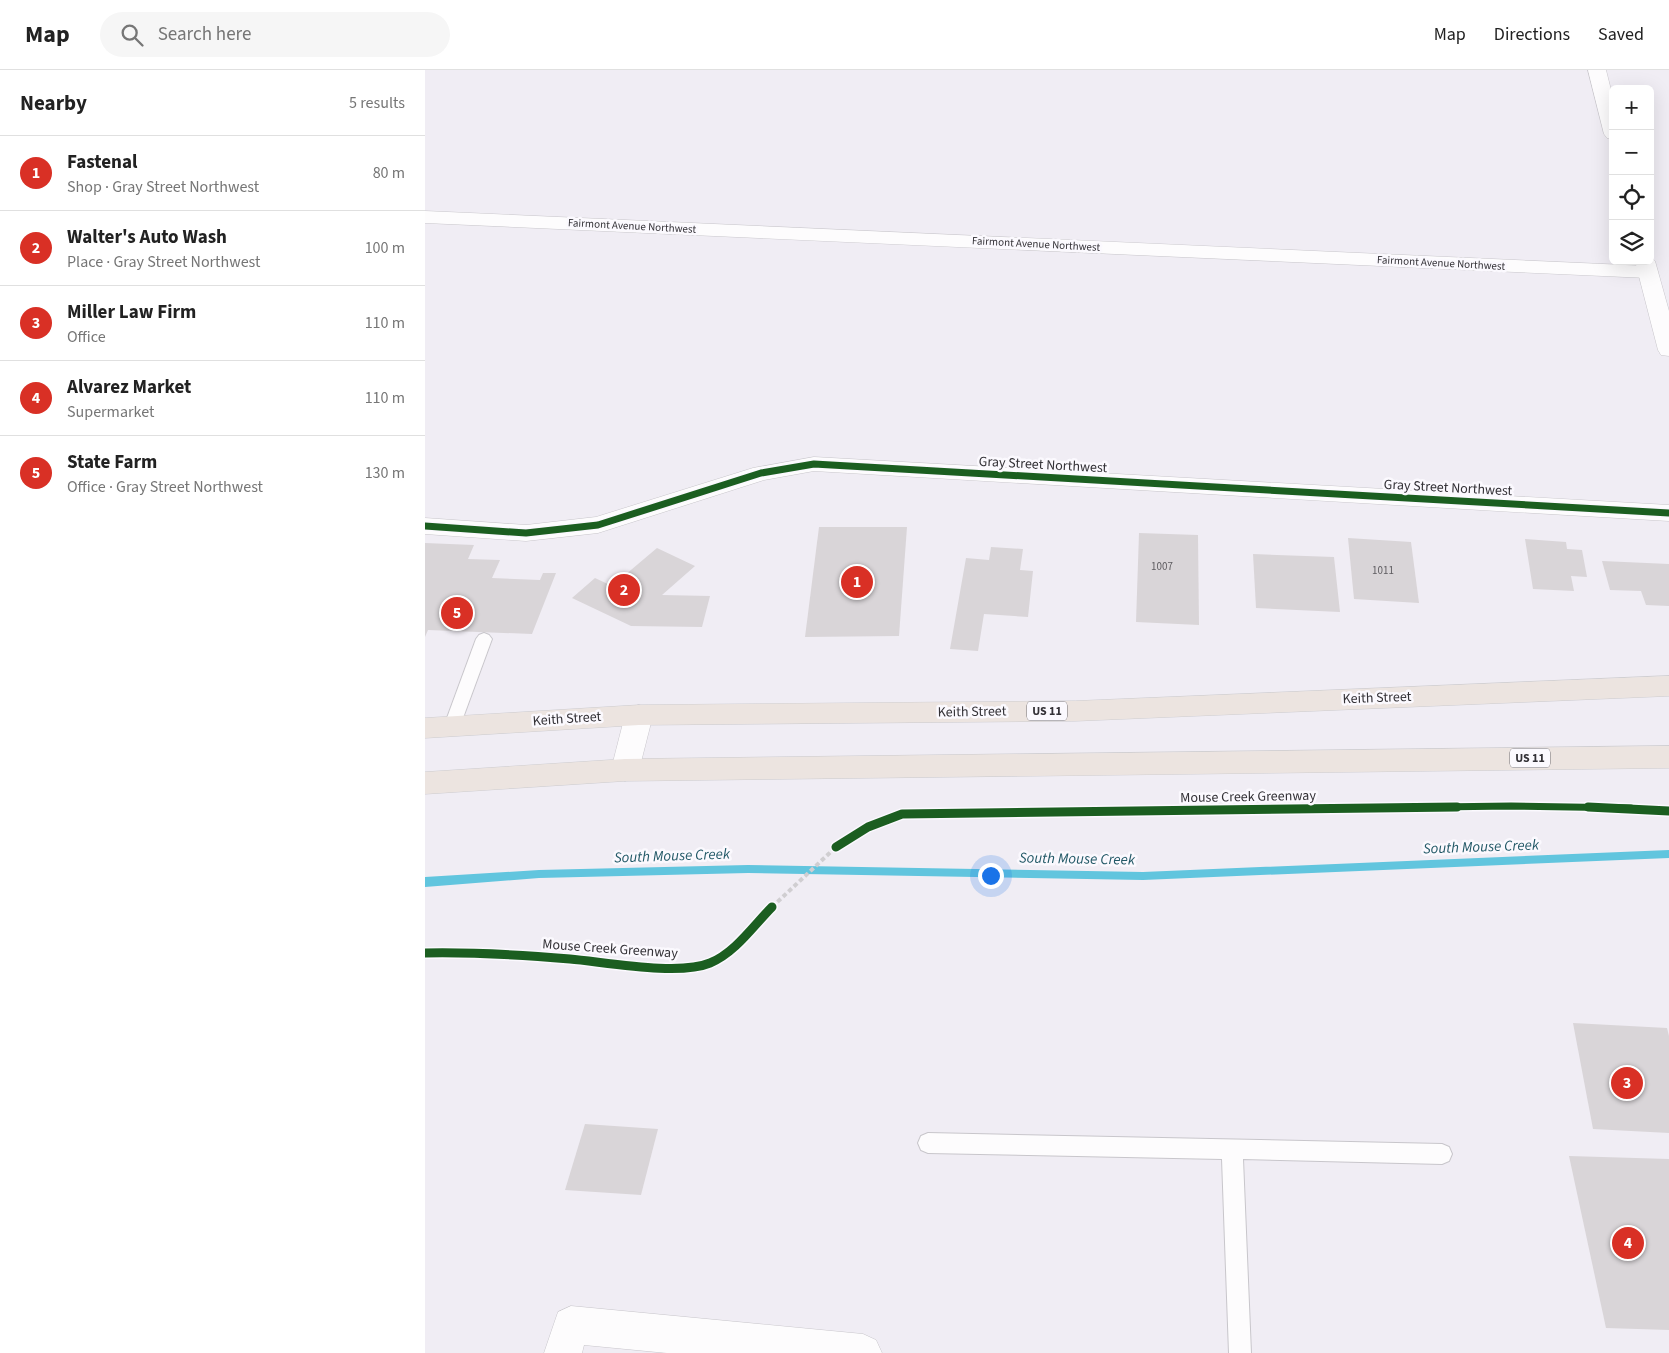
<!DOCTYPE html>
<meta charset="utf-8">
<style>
:root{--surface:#fff;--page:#f6f6f6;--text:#222;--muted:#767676;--line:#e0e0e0;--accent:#d93025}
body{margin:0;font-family:"Source Sans 3",sans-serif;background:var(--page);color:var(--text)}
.controls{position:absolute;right:15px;top:15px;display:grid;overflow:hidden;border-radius:8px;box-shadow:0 5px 20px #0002}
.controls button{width:45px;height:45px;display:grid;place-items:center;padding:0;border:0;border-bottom:1px solid var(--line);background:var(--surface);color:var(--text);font:25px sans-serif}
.you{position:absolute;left:565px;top:805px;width:18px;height:18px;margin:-12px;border:4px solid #fff;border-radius:50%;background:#1a73e8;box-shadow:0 0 0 8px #1a73e833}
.badge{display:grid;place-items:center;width:32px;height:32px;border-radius:50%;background:var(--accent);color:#fff;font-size:16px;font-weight:700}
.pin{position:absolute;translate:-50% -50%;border:2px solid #fff;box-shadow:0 1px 5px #0006}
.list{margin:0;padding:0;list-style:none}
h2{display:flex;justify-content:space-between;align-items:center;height:65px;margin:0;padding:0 20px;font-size:21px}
h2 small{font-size:16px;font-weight:400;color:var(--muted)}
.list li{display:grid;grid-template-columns:32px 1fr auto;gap:15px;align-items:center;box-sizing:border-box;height:75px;padding:0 20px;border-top:1px solid var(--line)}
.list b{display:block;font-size:19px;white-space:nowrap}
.list p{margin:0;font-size:16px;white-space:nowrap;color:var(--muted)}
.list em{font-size:16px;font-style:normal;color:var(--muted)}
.icon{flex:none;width:28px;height:28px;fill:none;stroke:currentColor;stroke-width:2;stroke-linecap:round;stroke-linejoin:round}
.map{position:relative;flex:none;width:1244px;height:1283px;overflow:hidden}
header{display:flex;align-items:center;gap:30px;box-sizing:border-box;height:70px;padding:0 25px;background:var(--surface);border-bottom:1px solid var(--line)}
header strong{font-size:24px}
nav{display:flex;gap:28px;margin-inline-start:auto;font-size:18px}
.search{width:350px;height:45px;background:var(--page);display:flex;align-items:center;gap:12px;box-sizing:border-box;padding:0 18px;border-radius:28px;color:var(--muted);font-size:19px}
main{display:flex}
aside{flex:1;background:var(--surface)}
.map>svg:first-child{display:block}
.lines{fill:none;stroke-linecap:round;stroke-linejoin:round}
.stream{fill:#61c5de;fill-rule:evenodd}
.building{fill:#d9d5d8}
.lane-casing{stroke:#c8c6cb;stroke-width:2}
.street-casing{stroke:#c8c6cb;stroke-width:1}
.secondary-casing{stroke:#c8c6cb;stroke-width:1}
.primary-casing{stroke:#cdcccf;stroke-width:1}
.path{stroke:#d0ced1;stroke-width:4;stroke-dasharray:4.5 3;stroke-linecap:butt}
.lane{fill:#fdfcfd;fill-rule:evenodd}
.street{fill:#fdfcfd;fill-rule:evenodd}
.secondary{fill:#fdfcfd;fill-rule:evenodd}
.primary{fill:#ece4e0;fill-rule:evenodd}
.cycleway-far1-casing{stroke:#fbf9fe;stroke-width:10}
.cycleway-casing{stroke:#fbf9fe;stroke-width:12}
.cycleway-far1{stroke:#1b5e20;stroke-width:7}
.cycleway{stroke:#1b5e20;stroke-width:9}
.labels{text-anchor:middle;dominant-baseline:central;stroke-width:5;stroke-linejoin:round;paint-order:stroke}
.far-street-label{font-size:11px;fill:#343237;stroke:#fbf9fe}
.number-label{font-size:11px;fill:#5e5c60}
.shield{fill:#fbf9fe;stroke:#706e73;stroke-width:1}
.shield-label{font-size:12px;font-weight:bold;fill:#343237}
.street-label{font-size:14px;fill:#343237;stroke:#fbf9fe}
.water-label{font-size:15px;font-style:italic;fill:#235967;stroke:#fbf9fe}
</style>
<header>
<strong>Map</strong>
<div class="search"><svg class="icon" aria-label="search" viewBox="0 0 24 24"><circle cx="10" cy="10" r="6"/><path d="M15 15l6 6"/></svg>Search here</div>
<nav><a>Map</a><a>Directions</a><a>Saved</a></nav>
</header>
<main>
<aside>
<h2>Nearby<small>5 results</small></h2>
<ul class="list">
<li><span class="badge">1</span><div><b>Fastenal</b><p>Shop · Gray Street Northwest</p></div><em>80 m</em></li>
<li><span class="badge">2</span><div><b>Walter's Auto Wash</b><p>Place · Gray Street Northwest</p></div><em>100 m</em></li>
<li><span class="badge">3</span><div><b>Miller Law Firm</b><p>Office</p></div><em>110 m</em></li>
<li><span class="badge">4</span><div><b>Alvarez Market</b><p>Supermarket</p></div><em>110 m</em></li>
<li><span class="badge">5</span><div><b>State Farm</b><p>Office · Gray Street Northwest</p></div><em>130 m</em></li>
</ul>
</aside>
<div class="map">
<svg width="1244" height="1283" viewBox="0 0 1244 1283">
<rect width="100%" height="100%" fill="#f0edf4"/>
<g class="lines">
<polygon class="stream" points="1244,780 1244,788 718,810 323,803 114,808 0,817 0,807 114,800 323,795 718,802"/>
</g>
<g class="building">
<polygon points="394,457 482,457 474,566 380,567"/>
<polygon points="714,463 773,465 774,555 711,552"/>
<polygon points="923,468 986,472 994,533 929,529"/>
<polygon points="1100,469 1141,472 1142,479 1157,480 1162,507 1146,506 1149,521 1108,519"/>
<polygon points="0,473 49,475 43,489 75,490 67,508 115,510 118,503 131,503 107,564 3,560 0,567"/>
<polygon points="566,477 598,479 595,500 608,501 603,547 559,544 553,581 525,579 541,488 564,490"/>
<polygon points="232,478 270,496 237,525 285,526 277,557 206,556 147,528 170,508 187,516"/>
<polygon points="828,484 909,487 915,542 831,538"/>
<polygon points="1177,491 1244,494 1244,536 1221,535 1216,521 1185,520"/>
<polygon points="1148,953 1242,958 1244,966 1244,1063 1168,1059"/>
<polygon points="160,1054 233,1059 216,1125 140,1120"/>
<polygon points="1144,1086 1244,1089 1244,1260 1181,1258"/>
</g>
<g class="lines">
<g class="lane-casing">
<g id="lane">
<polygon points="59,563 64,565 67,569 35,656 33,660 27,662 21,660 19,656 51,569 54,565"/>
<polygon points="503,1063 1017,1074 1024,1077 1027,1084 1024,1091 1017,1094 818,1089 826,1283 804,1283 797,1089 503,1083 496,1080 493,1073 496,1066"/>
</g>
</g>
<g class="street-casing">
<g id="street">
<polygon points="0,141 1223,196 1230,198 1233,202 1230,206 1223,208 0,153"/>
<polygon points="389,387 1244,435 1244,451 389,401 339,410 173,463 101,471 0,464 0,448 101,455 171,447 328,398"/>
<polygon points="214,635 224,638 228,645 214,700 210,708 200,711 190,708 186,700 200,645 204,638"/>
<polygon points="146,1236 438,1264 451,1270 457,1283 242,1283 159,1275 157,1283 119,1283 133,1242"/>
</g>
</g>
<g class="secondary-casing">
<g id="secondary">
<polygon points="1163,0 1181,0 1188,28 1188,69 1182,68 1179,64"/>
<polygon points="1225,186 1230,191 1244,241 1244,286 1236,285 1233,280 1210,191 1225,191"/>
</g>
</g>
<g class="primary-casing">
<g id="primary">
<polygon points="1244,606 1244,626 650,651 214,655 0,668 0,648 214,635 650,631"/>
<polygon points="1244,676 1244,698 200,711 0,724 0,702 200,689"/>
</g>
</g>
<polyline class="path" points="347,837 411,777"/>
<use href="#lane" class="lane"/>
<use href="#street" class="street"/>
<use href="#secondary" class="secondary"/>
<use href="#primary" class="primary"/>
<g class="cycleway-far1-casing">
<g id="cycleway-far1">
<polyline points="0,456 101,463 173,455 336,403 389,394 1244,443"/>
<polyline points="936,738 1086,736 1206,738"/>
</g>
</g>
<g class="cycleway-casing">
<g id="cycleway">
<polyline points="1163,737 1244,741"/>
<polyline points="411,777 443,757 477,744 1032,737"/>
<path d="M0 883C48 882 97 885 145 889 180 892 254 906 285 893 310 883 329 855 347 837"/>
</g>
</g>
<use href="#cycleway-far1" class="cycleway-far1"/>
<use href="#cycleway" class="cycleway"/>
</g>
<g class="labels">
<g class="far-street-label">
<text transform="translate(207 156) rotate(3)">Fairmont Avenue Northwest</text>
<text transform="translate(611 174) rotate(3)">Fairmont Avenue Northwest</text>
<text transform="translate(1016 193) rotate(3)">Fairmont Avenue Northwest</text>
</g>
<g class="number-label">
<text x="737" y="496">1007</text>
<text x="958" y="500">1011</text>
</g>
<g class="shield">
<rect x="602" y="631.5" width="40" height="19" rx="4"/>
<rect x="1085" y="678.5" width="40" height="19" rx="4"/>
</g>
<g class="shield-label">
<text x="622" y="641">US 11</text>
<text x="1105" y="688">US 11</text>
</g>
<g class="street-label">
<text transform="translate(618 395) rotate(3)">Gray Street Northwest</text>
<text transform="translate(1023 418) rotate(3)">Gray Street Northwest</text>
<text transform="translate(952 628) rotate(-2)">Keith Street</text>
<text transform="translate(547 642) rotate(-1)">Keith Street</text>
<text transform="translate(142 649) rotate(-4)">Keith Street</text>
<text transform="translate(823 727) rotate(-1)">Mouse Creek Greenway</text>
<text transform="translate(185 879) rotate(4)">Mouse Creek Greenway</text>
</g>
<g class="water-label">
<text transform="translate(1056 777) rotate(-2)">South Mouse Creek</text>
<text transform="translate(247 786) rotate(-2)">South Mouse Creek</text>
<text transform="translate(652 789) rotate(1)">South Mouse Creek</text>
</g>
</g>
</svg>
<div class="controls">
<button>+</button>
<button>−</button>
<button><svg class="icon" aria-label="locate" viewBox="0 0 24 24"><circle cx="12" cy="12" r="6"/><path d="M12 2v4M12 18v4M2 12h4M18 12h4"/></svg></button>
<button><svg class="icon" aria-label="layers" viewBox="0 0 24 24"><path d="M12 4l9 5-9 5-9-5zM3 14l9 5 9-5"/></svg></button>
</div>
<div class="you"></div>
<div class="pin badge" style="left:432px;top:512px">1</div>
<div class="pin badge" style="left:199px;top:520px">2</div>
<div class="pin badge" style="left:1202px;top:1013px">3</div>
<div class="pin badge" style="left:1203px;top:1173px">4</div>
<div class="pin badge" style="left:32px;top:543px">5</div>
</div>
</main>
